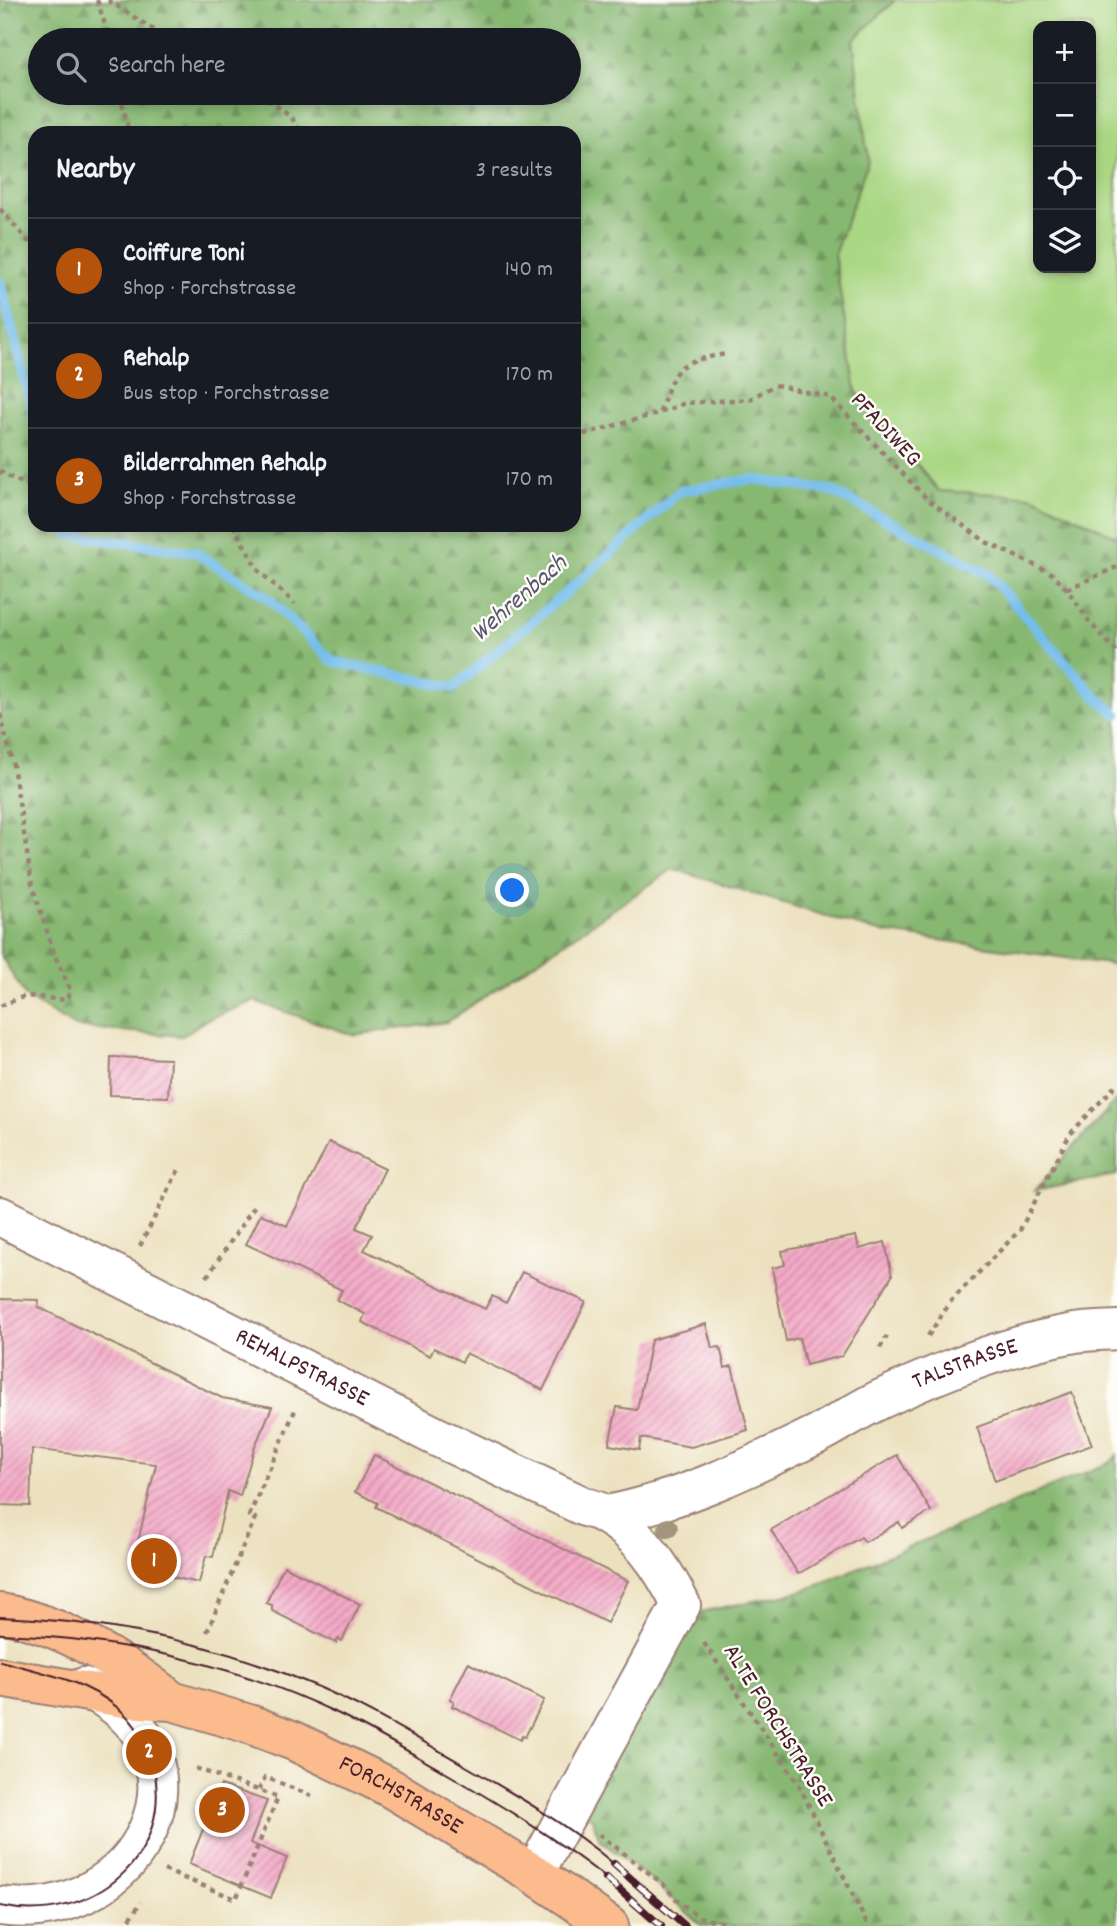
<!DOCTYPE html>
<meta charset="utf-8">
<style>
:root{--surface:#171b24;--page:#20242c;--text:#f1f3f6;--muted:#9ea1a6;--line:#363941;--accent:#b45309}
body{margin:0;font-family:Dekko,sans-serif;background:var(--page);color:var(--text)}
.controls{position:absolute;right:21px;top:21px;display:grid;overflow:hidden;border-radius:14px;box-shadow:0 4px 10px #0003}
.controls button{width:63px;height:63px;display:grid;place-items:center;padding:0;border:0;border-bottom:2px solid var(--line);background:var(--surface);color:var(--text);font:35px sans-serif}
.you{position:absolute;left:513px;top:891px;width:24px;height:24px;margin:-18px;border:5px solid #fff;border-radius:50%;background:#1a73e8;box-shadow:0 0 0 10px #1a73e833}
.badge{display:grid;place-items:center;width:46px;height:46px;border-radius:50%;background:var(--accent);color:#fff;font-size:23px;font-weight:700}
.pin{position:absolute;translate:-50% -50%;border:4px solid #fff;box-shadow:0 2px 7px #0006}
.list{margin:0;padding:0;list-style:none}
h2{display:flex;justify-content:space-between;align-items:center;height:91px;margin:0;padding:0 28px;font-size:30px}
h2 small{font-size:23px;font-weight:400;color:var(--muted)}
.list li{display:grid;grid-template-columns:46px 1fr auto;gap:21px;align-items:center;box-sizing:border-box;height:105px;padding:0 28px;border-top:2px solid var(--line)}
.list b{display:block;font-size:26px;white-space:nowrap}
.list p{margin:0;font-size:23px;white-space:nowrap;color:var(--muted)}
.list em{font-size:23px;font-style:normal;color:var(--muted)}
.icon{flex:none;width:38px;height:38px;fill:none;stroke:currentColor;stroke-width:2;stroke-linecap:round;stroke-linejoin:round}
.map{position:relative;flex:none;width:1117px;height:1926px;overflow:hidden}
.search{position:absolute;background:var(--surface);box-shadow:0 4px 10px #0003;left:28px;top:28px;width:553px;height:77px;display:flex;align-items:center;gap:18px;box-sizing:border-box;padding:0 24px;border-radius:38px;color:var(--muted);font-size:26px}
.panel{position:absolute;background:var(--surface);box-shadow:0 4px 10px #0003;left:28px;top:126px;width:553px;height:406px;border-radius:21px}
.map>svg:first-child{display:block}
.green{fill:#aad784;stroke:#7a7b58;stroke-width:2;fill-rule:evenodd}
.forest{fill:url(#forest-firs);stroke:#686c4e;stroke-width:2;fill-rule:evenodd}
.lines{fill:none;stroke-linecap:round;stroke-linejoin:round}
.stream{stroke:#74bdec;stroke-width:10}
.building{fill:url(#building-hatch)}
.minor-casing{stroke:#9b8075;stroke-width:42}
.major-casing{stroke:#9b8075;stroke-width:42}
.path{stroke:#9b8075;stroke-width:4.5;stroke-dasharray:5 5;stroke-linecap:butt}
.minor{stroke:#fff;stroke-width:38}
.major{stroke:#fbbb8d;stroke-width:38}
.tram{stroke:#4a1f2b;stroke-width:2}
.rail-casing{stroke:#4a1f2b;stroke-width:8}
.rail{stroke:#fdfcf7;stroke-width:5;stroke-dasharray:16;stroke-linecap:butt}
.tree{fill:#a3957c}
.labels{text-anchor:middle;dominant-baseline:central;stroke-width:5;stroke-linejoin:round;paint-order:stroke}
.street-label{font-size:24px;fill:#4a1f2b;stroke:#fdfcf7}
.water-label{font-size:26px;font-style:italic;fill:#59566f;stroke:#fdfcf7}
</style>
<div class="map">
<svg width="1117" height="1926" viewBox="0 0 1117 1926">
<defs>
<pattern id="forest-firs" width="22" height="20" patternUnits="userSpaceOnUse" patternTransform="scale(1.75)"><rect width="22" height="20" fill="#87b872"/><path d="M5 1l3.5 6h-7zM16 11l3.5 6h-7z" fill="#70955e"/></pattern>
<pattern id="building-hatch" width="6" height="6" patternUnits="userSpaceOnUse" patternTransform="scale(1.75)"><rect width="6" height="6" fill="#f4aac7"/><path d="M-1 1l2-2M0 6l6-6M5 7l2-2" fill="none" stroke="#c88aa2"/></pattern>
</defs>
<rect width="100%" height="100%" fill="#fdfcf7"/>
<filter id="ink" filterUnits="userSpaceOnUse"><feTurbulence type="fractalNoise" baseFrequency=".0143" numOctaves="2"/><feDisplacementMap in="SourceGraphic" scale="14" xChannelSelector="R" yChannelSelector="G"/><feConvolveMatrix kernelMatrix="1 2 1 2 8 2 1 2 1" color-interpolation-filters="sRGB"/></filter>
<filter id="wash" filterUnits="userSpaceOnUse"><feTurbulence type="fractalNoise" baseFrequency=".00686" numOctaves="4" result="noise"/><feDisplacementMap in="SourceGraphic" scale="28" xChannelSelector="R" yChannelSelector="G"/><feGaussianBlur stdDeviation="1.57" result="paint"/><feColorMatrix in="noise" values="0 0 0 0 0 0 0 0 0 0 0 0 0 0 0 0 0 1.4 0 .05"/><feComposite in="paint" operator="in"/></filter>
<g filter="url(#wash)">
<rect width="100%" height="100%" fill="#ece1bf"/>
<path class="green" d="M895 0H1117V537L1032 496 939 491 856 391 834 255 868 161 853 40ZM1038 26H1091V268H1038Z"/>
<g class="forest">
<path d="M0 0H895L853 40 868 161 834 255 856 391 939 491 1032 496 1117 537V965L875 931 673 869 447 1022 353 1035 254 1001 206 1020 182 1036 75 1027 26 997 0 954ZM40 40H569V93H40ZM35 133H574V525H35Z"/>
<polygon points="1117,1099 1117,1175 1034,1191"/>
<polygon points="1117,1455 1117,1926 702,1926 659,1887 600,1840 592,1818 582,1811 696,1613 803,1591 1111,1462"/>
</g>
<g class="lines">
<g class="stream">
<polyline points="0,282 35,420"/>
<polyline points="67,525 70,535 195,552 268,598 332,661 454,688 588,574 680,491 752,479 832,491 989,575 1096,697 1117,714"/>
</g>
</g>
<g id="blocks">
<g class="building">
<polygon points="111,1057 170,1059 168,1097 110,1095"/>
<polygon points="329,1142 385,1169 356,1228 372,1235 364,1250 485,1309 492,1296 506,1303 522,1272 586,1302 543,1390 466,1353 462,1362 434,1348 430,1356 362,1322 365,1314 337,1300 342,1290 246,1244 261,1214 287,1226"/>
<polygon points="856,1236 859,1249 885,1242 892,1276 842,1356 806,1365 799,1338 786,1341 772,1268 785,1265 782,1251"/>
<polygon points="0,1299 39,1300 38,1307 222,1398 272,1407 255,1446 240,1496 228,1491 213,1557 206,1556 199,1583 132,1568 156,1464 32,1449 30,1506 0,1505"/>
<polygon points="706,1324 712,1348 720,1347 725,1368 732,1366 748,1430 691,1447 641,1438 639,1450 609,1445 617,1407 637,1410 651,1340"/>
<polygon points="1072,1392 1092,1445 995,1481 977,1427"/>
<polygon points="374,1455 628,1581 607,1623 376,1507 378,1503 355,1492"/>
<polygon points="897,1455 931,1511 902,1528 899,1522 865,1542 861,1537 798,1574 771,1530"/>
<polygon points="284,1566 360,1604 342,1641 338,1639 336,1643 272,1611 272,1605 266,1603"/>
<polygon points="468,1663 544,1700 525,1737 522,1736 520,1740 452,1706 454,1701 450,1699"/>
<polygon points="221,1785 267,1801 250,1843 287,1858 271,1898 189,1864"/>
</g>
</g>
</g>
<g filter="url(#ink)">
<use href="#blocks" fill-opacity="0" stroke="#9b8075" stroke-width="2"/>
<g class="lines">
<g class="minor-casing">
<g id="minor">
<path id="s1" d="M0 1216 439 1438 585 1507C592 1509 600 1511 606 1515 641 1534 664 1570 681 1605L534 1874"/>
<path id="s2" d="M607 1515C684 1500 753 1466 824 1431 842 1421 860 1409 879 1400 939 1372 1010 1344 1075 1333 1088 1331 1103 1331 1117 1330"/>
<path d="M0 1906C140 1926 227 1754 84 1687"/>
</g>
</g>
<g class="major-casing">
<g id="major">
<path d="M0 1613C63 1624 122 1662 172 1701"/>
<path id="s3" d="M0 1677 124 1698 172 1701 249 1724 294 1741 387 1786 534 1874 576 1902 609 1926"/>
</g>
</g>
<g class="path">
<polyline points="97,0 110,40"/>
<polyline points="108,0 169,40"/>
<polyline points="120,93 129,133"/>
<polyline points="260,93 292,118 301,133"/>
<polyline points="0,209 35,249"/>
<path d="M660 412C676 364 676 362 727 354"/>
<polyline points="574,437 659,413 685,403 750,399 775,385 830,397 927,499 986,542 1051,573 1067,589 1091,624 1117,652"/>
<polyline points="0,470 3,474 30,486 35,486"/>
<polyline points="233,525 258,570 295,604"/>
<polyline points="1067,589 1117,567"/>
<polyline points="0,714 13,765 32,884 55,956 71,991 66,1000 25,996 0,1006"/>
<polyline points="140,1246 180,1167"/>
<polyline points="207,1277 257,1202"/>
<polyline points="928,1336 951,1301 1020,1230 1070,1134 1117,1084"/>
<polyline points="880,1348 887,1336"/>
<polyline points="207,1632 255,1518 249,1516 296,1408"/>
<polyline points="704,1643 799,1785 868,1926"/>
<polyline points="259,1790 265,1777 312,1796"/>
<polyline points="599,1834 663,1884 677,1900 698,1917 735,1926"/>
<polyline points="164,1870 236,1899 278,1797 192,1767"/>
<polyline points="123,1926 128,1922 141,1902"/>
</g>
<use href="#minor" class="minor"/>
<use href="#major" class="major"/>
<g class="tram">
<path d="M0 1617C107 1621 211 1642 309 1683 363 1705 413 1736 464 1765 516 1795 568 1825 614 1864"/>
<path d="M0 1634C117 1638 233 1663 339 1714 376 1732 411 1753 446 1773 502 1806 555 1838 606 1878"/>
<path d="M0 1661C40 1672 85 1680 118 1708 134 1721 146 1741 152 1761 178 1854 93 1926 0 1906"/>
</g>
<g class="rail-casing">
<g id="rail">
<polyline points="614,1864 685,1926"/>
<polyline points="606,1878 661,1926"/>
</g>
</g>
<use href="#rail" class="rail"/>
</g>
<circle class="tree" cx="668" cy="1528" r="10"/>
</g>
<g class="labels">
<g class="street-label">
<text transform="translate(885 430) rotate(47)">PFADIWEG</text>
<text stroke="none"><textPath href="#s2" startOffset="390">TALSTRASSE</textPath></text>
<text stroke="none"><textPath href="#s1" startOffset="338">REHALPSTRASSE</textPath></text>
<text transform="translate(777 1726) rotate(58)">ALTE FORCHSTRASSE</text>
<text stroke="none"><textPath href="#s3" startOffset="422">FORCHSTRASSE</textPath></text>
</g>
<g class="water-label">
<text transform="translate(520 599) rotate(-41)">Wehrenbach</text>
</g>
</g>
</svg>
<div class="controls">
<button>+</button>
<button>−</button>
<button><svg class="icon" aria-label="locate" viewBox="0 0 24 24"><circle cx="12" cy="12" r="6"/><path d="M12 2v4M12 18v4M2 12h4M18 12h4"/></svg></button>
<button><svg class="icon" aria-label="layers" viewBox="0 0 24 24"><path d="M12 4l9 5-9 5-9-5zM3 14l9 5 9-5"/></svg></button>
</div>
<div class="you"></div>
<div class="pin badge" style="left:154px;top:1561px">1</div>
<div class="pin badge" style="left:149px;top:1752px">2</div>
<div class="pin badge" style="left:222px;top:1810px">3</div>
<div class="search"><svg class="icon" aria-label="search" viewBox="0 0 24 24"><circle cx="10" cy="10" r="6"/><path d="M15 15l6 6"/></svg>Search here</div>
<section class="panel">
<h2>Nearby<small>3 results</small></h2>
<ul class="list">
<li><span class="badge">1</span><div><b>Coiffure Toni</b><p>Shop · Forchstrasse</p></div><em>140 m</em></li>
<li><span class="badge">2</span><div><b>Rehalp</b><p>Bus stop · Forchstrasse</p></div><em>170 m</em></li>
<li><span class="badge">3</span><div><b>Bilderrahmen Rehalp</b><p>Shop · Forchstrasse</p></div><em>170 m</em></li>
</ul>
</section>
</div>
